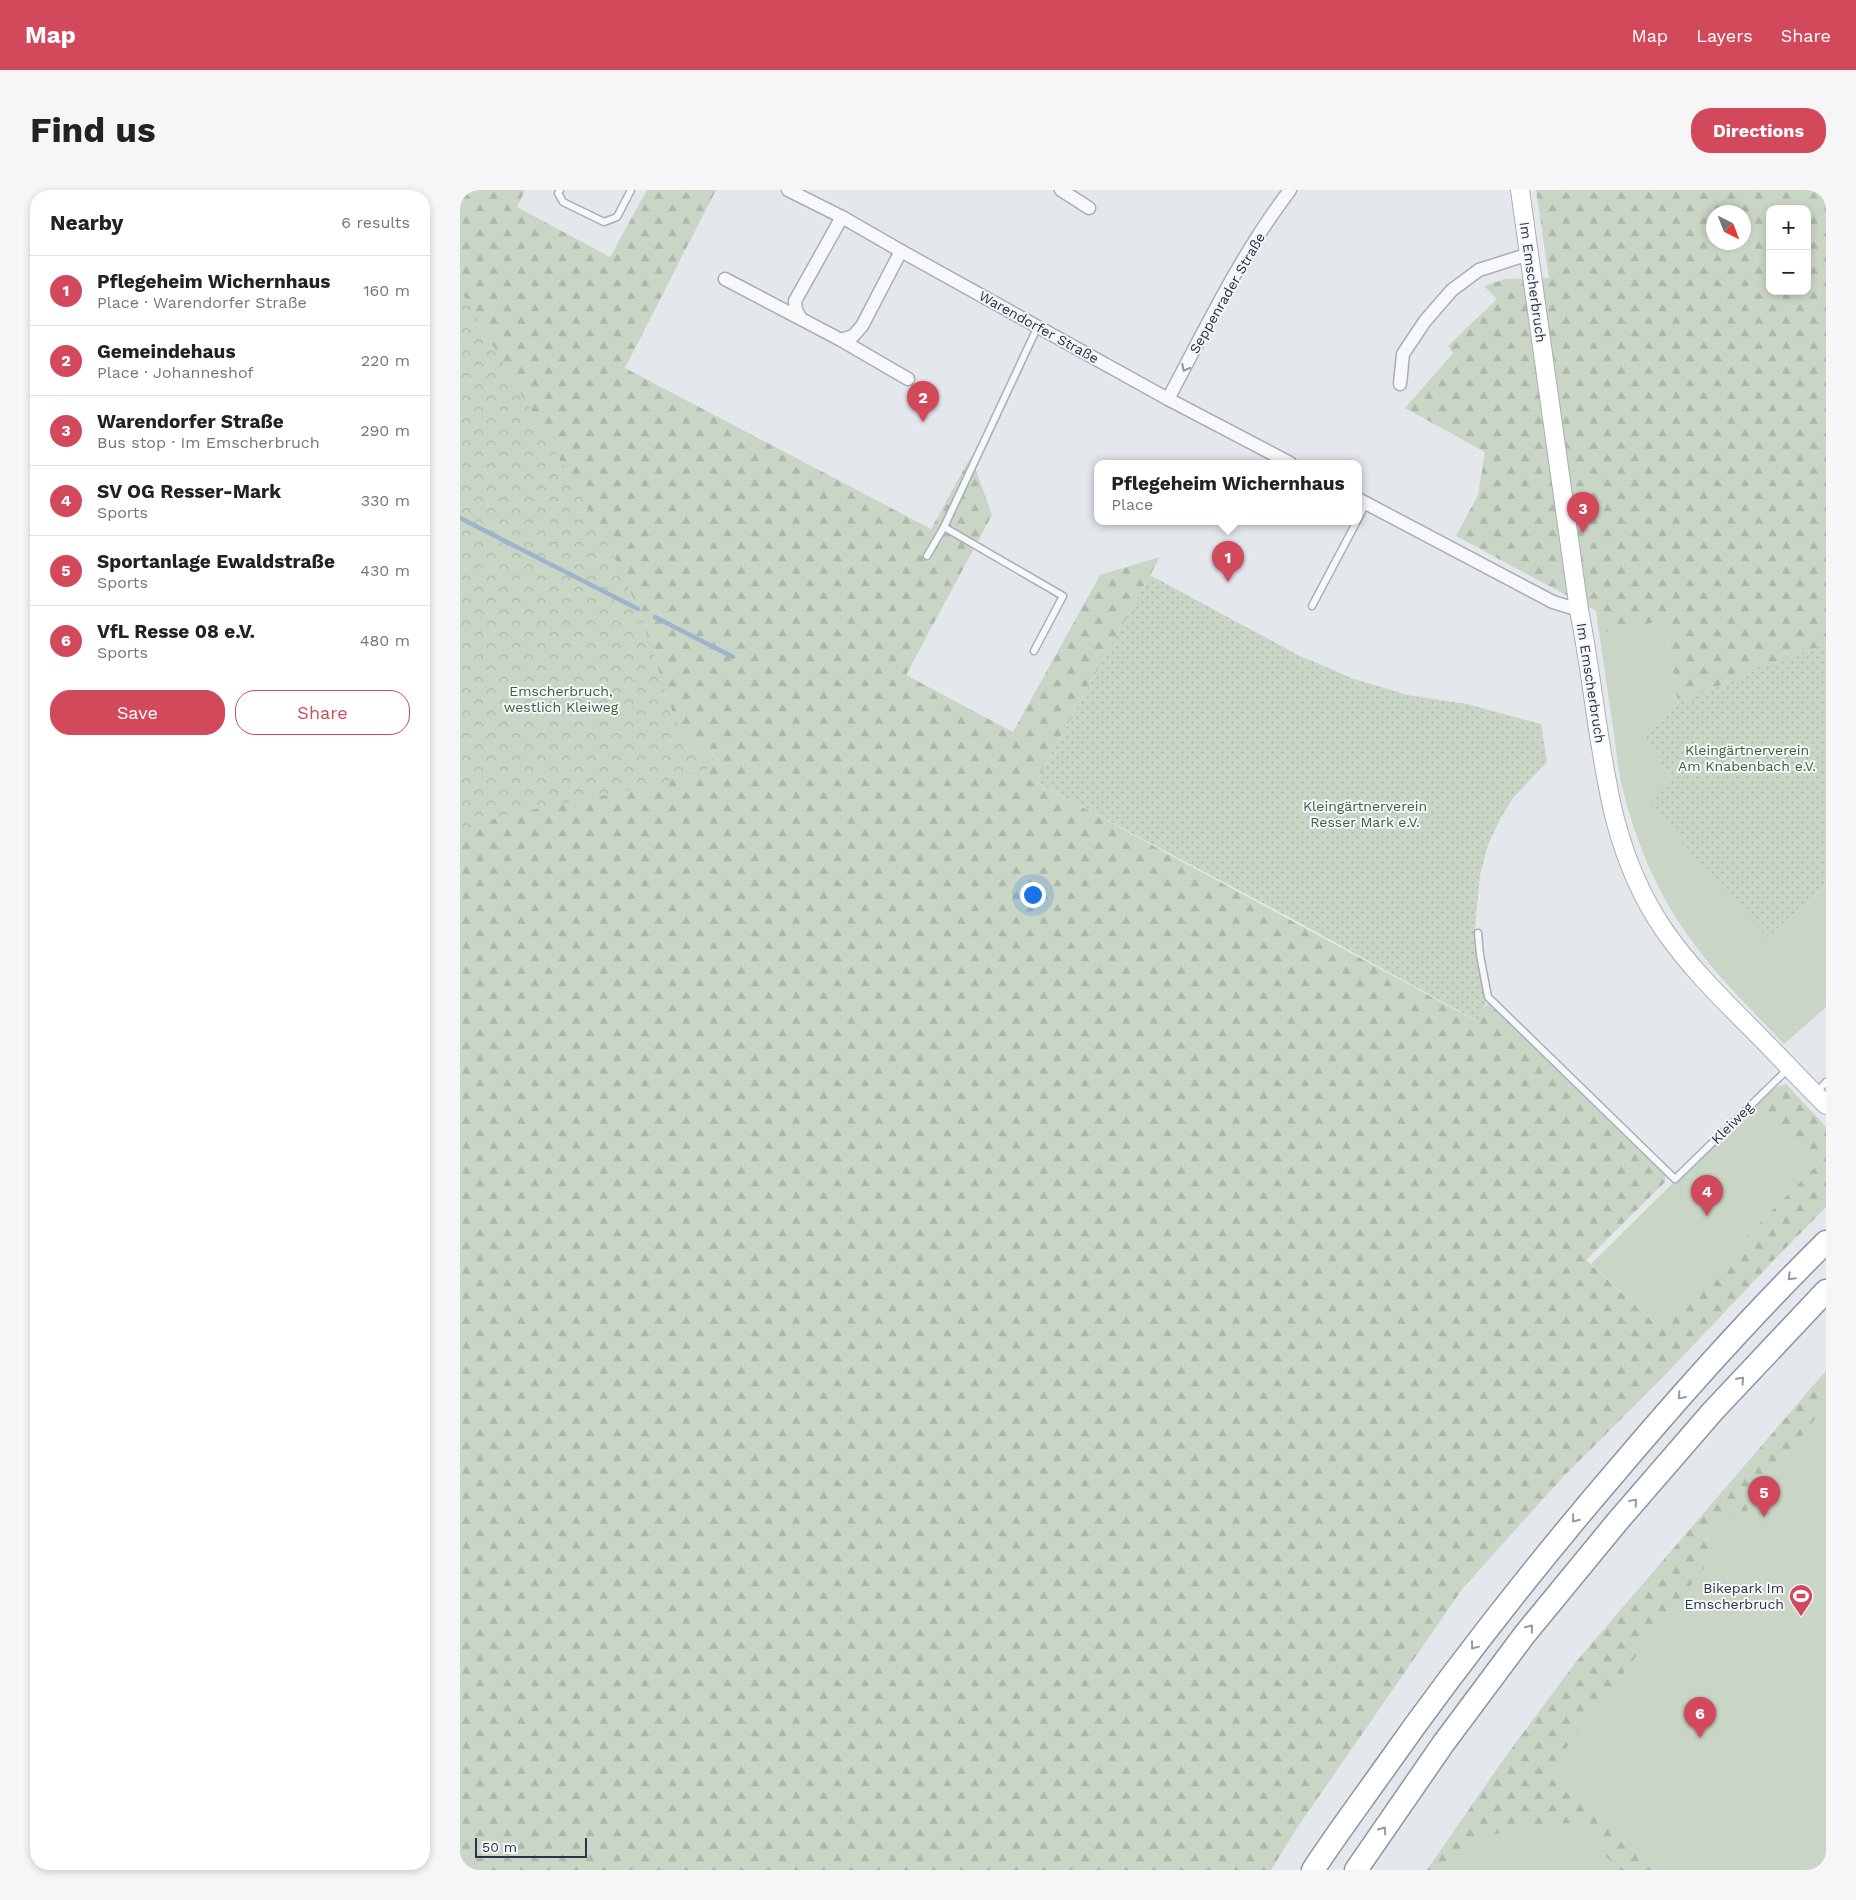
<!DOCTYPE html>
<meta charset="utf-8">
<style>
:root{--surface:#fff;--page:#f6f6f6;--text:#222;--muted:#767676;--line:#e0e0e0;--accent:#d1495b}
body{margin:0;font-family:"Work Sans",sans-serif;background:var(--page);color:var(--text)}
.controls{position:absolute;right:15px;top:15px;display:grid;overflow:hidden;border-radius:10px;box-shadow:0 2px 8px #0003}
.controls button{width:45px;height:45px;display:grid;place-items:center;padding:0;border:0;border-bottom:1px solid var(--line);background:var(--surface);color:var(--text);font:25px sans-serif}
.compass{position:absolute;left:1246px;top:15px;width:45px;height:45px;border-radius:50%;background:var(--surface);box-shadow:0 2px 8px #0003;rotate:138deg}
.scale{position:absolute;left:15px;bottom:12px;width:112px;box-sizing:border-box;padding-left:5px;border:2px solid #2b3445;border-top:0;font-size:14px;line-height:18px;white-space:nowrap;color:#2b3445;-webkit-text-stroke:4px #f4f6f9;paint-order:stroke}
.you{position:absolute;left:572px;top:704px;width:18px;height:18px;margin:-12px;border:4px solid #fff;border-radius:50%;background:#1a73e8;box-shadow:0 0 0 8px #1a73e833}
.badge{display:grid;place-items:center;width:32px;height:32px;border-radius:50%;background:var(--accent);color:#fff;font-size:16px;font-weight:700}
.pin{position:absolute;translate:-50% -41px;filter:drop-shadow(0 1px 2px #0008)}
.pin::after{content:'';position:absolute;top:26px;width:18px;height:15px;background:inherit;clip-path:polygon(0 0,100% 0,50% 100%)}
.popup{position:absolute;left:634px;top:270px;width:268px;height:65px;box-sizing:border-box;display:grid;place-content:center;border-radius:10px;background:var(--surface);filter:drop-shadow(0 1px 4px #0005);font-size:16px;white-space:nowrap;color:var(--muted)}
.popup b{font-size:19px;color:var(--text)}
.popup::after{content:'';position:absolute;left:50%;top:100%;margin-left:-10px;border:10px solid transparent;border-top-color:var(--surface)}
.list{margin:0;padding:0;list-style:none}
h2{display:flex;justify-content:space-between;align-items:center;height:65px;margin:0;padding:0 20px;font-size:21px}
h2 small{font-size:16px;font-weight:400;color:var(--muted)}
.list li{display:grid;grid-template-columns:32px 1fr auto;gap:15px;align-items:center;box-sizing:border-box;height:70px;padding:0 20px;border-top:1px solid var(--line)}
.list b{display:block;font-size:19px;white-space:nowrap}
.list p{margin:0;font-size:16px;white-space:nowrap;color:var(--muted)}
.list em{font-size:16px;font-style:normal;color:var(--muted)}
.actions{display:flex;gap:10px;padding:15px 20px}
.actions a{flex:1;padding:11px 0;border:1px solid var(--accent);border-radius:20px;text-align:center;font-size:18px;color:var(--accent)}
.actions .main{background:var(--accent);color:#fff}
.map{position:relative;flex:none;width:1366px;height:1680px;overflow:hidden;border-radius:20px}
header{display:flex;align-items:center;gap:30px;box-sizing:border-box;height:70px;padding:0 25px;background:var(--accent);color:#fff}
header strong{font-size:24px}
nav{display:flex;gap:28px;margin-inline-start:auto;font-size:18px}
.intro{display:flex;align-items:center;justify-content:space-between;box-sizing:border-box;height:120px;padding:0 30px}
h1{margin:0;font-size:35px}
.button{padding:12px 22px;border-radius:20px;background:var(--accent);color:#fff;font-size:18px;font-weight:700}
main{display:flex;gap:30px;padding:0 30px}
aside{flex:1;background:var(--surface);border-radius:20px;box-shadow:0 2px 8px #0003}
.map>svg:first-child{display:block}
.grass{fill:#c9d6c5}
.forest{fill:url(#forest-firs);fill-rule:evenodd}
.park{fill:url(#park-crowns)}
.garden{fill:url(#garden-dots)}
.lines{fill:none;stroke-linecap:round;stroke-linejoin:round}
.stream{stroke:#9fb4cc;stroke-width:4.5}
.lane-casing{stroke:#a9aeb7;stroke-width:9}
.street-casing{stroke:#a9aeb7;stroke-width:15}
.secondary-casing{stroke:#a9aeb7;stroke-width:20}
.highway-casing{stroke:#8b94a3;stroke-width:25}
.lane{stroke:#f7f8fa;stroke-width:6}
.street{stroke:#f7f8fa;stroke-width:12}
.secondary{stroke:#fff;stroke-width:18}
.highway{stroke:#fff;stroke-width:22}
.oneway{stroke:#9196a0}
.oneway2{stroke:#959aa2}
.labels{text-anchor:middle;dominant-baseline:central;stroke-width:4;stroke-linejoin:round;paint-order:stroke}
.street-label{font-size:14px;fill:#2b3445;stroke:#f4f6f9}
.park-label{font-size:14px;fill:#3f6138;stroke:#f4f6f9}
.poi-label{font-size:14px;fill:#2b3445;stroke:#f4f6f9;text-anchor:end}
</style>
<header>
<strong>Map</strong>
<nav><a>Map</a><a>Layers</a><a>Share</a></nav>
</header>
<div class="intro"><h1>Find us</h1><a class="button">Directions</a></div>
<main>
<aside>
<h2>Nearby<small>6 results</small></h2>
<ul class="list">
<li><span class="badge">1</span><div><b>Pflegeheim Wichernhaus</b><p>Place · Warendorfer Straße</p></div><em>160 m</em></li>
<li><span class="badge">2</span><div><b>Gemeindehaus</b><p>Place · Johanneshof</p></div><em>220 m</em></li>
<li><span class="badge">3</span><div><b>Warendorfer Straße</b><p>Bus stop · Im Emscherbruch</p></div><em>290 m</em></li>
<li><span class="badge">4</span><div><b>SV OG Resser-Mark</b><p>Sports</p></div><em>330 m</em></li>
<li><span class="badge">5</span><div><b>Sportanlage Ewaldstraße</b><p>Sports</p></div><em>430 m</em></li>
<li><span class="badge">6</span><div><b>VfL Resse 08 e.V.</b><p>Sports</p></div><em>480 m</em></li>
</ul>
<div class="actions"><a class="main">Save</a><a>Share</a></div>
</aside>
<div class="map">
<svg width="1366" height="1680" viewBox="0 0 1366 1680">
<defs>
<pattern id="forest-firs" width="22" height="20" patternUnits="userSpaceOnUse" patternTransform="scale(1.25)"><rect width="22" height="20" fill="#c9d6c5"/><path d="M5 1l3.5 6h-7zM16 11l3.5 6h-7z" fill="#adb8ab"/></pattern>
<pattern id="park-crowns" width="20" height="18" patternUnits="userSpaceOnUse" patternTransform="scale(1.25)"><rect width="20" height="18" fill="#c9d6c5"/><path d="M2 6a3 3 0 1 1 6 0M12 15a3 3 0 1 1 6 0" fill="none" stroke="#adb8ab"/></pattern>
<pattern id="garden-dots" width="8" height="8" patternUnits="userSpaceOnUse" patternTransform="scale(1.25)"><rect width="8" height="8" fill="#c9d6c5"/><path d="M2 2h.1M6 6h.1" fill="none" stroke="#adb8ab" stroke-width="1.8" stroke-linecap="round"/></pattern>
</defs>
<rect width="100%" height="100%" fill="#e4e7ec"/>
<g class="grass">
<path d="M1204 431 1218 513 1185 548 1212 589 1308 748 1366 696V817L1324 854C1294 822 1261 791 1235 755 1201 711 1178 658 1164 604 1158 582 1156 559 1153 537 1148 505 1144 474 1139 443Z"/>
<polygon points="1326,894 1301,919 1357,975 1198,1136 1131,1074 1216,990 1316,897"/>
<polygon points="1366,1181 1366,1680 967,1680 1044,1569 1116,1472"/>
</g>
<g class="forest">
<polygon points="0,0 65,0 57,17 150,67 187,0 256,0 165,178 471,339 511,266 532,325 446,485 553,542 640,385 700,367 576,592 1016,831 1029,811 1205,983 1205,992 1126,1070 1198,1136 1357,975 1301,919 1326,894 1366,937 1366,1017 1313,1071 1207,1183 1104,1286 1003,1398 837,1638 811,1680 0,1680"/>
<path d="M1076 0H1366V454L1316 472 1218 513 1204 431 1139 443 1136 421 996 346 1018 305 1025 262 945 218 993 163 988 156 1037 109 1024 96 1045 89 1089 88ZM1310 19H1347V101H1310ZM1254 22H1284V52H1254Z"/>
<polygon points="1365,1182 1362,1219 1281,1329 1269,1327 1254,1334 1248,1349 1254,1365 1086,1584 1209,1680 1158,1680 1118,1632 1057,1639 1015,1649 990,1680 967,1680 1044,1569 1116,1472"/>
</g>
<polygon class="park" points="0,99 130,322 158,375 178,418 216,532 237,561 253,569 255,573 251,577 215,587 205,593 42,626 0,642"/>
<g class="garden">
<polygon points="690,385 838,465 894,489 948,505 1007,514 1081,534 1087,572 1053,608 1039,631 1028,655 1020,685 1015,738 1026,814 1017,831 840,733 576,592"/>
<polygon points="1366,454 1366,696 1308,748 1245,681 1192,613 1212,589 1185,548 1218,513 1316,472"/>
</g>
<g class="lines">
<g class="stream">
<polyline points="0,328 178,419"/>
<polyline points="195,427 273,467"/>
</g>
<g class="lane-casing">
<g id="lane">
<polyline points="100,0 98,3 103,12 144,32 157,27 171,0"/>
<polyline points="898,329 906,313"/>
<polyline points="484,337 603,406 574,461"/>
<polyline points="467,366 484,337 578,136"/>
<polyline points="852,416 897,331"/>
<polyline points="1018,743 1020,765 1028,807 1215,989 1328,879"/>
<polyline points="1356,903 1366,892"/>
</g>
</g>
<g class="street-casing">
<g id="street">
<polyline points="328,0 382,27 441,61 708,209 830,273"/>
<polyline points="601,0 629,18"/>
<polyline points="265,89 381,150 393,146 402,136 441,61"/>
<polyline points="340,127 336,120 335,111 382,27"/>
<polyline points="381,150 448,189"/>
<polyline points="940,194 943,164 965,131 992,100 1019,80 1069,64"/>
<path d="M708 209C746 138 781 64 830 0"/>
<polyline points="898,309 1093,412 1119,420"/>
</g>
</g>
<g class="secondary-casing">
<path id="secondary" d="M1060 0 1119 420C1133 489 1138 561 1155 629 1165 667 1182 708 1204 740 1228 775 1259 806 1289 836 1315 862 1340 889 1366 915"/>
</g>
<g class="highway-casing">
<g id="highway">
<path d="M853 1680C874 1648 897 1617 919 1586 994 1479 1074 1377 1159 1278 1225 1200 1293 1124 1366 1052"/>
<polyline points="896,1680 983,1554 1065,1444 1157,1332 1253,1221 1366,1101"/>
</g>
</g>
<use href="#lane" class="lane"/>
<use href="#street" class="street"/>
<use href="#secondary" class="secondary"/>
<use href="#highway" class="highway"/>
</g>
<defs><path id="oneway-chevron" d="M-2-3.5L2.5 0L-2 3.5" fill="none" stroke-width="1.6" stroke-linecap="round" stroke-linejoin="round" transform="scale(1.25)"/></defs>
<use class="oneway" href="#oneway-chevron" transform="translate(725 178) rotate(118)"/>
<g class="oneway2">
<use href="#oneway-chevron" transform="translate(1331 1087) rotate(135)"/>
<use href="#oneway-chevron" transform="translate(1281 1190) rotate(-47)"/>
<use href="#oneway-chevron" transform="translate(1221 1206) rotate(131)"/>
<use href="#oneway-chevron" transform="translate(1174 1312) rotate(-49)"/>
<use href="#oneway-chevron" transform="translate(1115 1329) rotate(129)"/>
<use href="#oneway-chevron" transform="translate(1070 1438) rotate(-51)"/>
<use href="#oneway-chevron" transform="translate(1014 1456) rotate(127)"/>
<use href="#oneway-chevron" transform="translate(923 1640) rotate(-55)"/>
</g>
<defs>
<g id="stadium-pin" transform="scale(1.25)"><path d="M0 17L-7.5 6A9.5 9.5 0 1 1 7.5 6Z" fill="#d1495b" stroke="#f4f6f9"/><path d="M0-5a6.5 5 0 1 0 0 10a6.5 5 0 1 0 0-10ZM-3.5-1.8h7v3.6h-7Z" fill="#fff"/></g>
</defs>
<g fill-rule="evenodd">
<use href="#stadium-pin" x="1341" y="1406"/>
</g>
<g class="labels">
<g class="street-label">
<text transform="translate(1073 92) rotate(82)">Im Emscherbruch</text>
<text transform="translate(767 103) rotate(-60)">Seppenrader Straße</text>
<text transform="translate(579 137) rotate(29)">Warendorfer Straße</text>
<text transform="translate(1131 493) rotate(81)">Im Emscherbruch</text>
<text transform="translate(1272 933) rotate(-45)">Kleiweg</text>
</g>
<g class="park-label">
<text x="101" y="501">Emscherbruch,<tspan x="101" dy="16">westlich Kleiweg</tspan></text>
<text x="1287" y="560">Kleingärtnerverein<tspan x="1287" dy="16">Am Knabenbach e.V.</tspan></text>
<text x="905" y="616">Kleingärtnerverein<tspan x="905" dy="16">Resser Mark e.V.</tspan></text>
</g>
<g class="poi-label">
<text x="1324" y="1398">Bikepark Im<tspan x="1324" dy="16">Emscherbruch</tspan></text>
</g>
</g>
</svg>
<div class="controls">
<button>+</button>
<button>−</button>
</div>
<svg class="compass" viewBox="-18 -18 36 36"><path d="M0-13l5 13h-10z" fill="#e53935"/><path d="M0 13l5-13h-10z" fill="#767676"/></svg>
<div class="scale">50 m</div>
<div class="you"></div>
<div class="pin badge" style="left:768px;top:392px">1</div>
<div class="popup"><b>Pflegeheim Wichernhaus</b>Place</div>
<div class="pin badge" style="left:463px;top:232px">2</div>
<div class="pin badge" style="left:1123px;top:343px">3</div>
<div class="pin badge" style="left:1247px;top:1026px">4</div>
<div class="pin badge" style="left:1304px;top:1327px">5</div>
<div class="pin badge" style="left:1240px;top:1548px">6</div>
</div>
</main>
